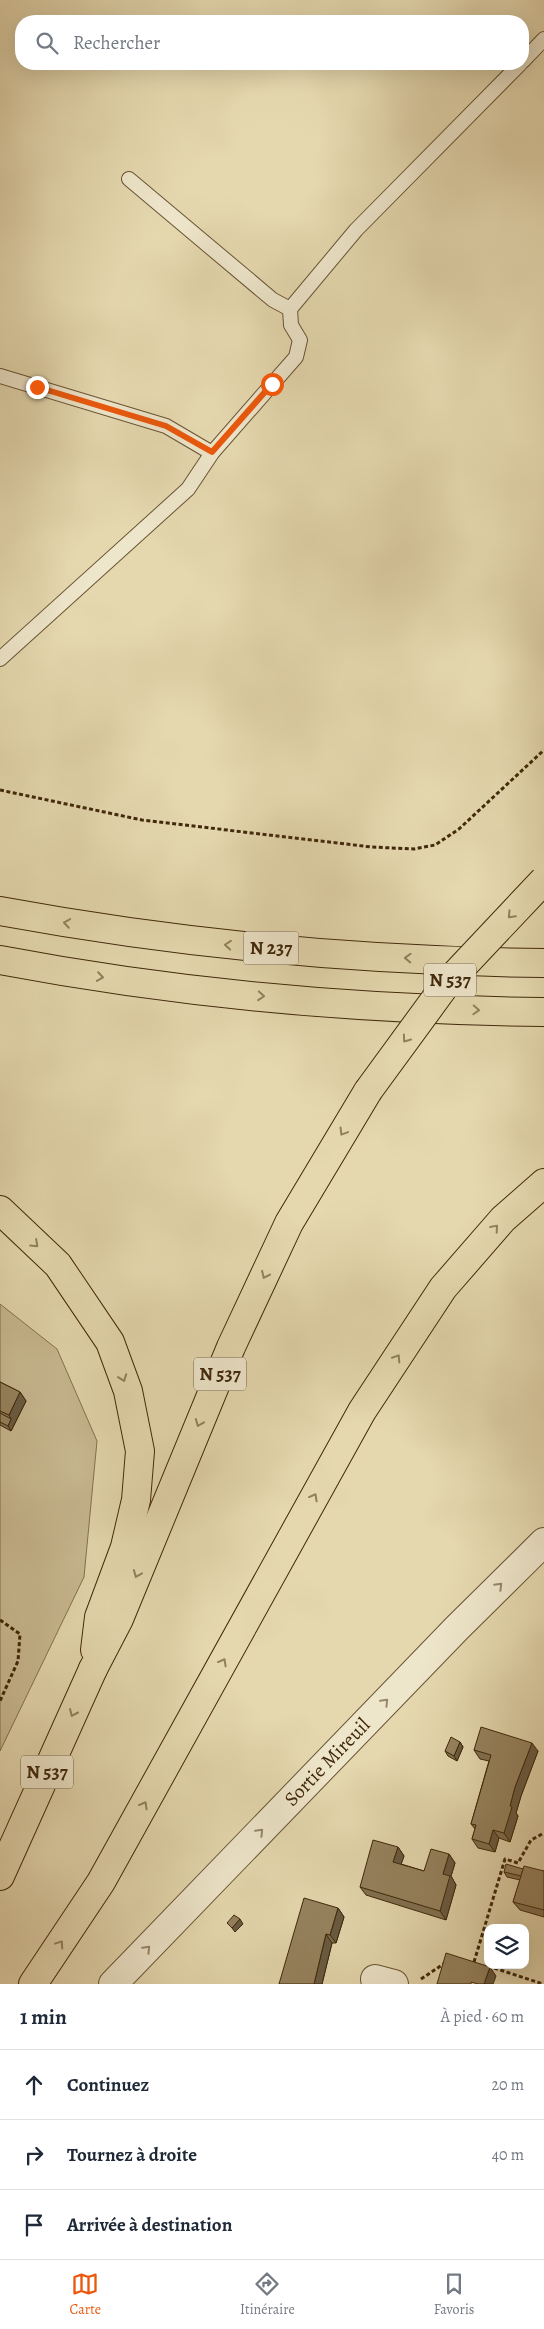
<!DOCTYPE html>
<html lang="fr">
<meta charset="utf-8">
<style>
:root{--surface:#fff;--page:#f2f2f3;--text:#1f2937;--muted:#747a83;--line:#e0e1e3;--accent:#ea580c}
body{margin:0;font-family:Alegreya,serif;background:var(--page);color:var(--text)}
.controls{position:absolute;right:15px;bottom:15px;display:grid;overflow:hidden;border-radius:10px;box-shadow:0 5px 20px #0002}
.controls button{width:45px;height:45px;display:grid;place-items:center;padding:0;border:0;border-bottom:1px solid var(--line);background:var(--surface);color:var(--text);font:25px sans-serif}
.stop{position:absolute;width:15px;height:15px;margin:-11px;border:4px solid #ea580c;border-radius:50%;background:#fff}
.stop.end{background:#ea580c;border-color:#fff;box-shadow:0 1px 5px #0008}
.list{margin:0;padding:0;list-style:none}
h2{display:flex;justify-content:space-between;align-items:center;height:65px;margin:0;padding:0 20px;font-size:21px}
h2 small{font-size:16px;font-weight:400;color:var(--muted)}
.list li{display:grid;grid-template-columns:32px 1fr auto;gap:15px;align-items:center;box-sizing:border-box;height:70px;padding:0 20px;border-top:1px solid var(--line)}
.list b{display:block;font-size:19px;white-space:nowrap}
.list em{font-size:16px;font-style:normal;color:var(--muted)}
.icon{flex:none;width:28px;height:28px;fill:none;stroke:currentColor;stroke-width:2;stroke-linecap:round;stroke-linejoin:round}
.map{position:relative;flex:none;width:544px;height:1984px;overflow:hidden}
.search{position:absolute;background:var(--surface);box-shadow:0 5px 20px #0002;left:15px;right:15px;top:15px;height:55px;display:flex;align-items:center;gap:12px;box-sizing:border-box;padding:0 18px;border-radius:20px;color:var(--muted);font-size:19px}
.sheet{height:275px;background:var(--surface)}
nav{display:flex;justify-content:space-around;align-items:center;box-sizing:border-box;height:70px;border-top:1px solid var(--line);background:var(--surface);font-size:14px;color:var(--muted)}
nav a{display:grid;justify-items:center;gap:2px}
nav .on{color:var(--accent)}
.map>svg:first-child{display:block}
.green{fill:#c9ba93;stroke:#84714f}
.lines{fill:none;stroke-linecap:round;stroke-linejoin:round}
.service-casing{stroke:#695434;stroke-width:16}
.minor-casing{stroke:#695434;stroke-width:30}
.primary-casing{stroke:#40280b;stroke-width:30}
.trunk-casing{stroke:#40280b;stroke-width:30}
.path{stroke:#40280b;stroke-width:3;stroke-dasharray:4 2.5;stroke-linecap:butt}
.service{stroke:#eee6cb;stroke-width:14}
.minor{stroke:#eee6cb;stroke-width:28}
.primary{stroke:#e5d8af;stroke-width:28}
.trunk{stroke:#e5d8af;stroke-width:28}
.trunk-bridge-casing{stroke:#40280b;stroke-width:30;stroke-linecap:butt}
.trunk-bridge{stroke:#e5d8af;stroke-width:28}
.wall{fill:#817253;stroke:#40280b}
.shaded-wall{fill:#695c43;stroke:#40280b}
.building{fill:#968460;stroke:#40280b}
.oneway{stroke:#92805d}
.oneway2{stroke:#97876b}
.route{stroke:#ea580c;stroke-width:6}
.labels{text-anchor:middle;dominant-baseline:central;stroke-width:5;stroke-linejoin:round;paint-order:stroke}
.shield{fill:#eee6cb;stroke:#746145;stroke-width:1}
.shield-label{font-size:19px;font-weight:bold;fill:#40280b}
.street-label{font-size:20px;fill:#40280b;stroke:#eee6cb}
</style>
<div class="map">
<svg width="544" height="1984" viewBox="0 0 544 1984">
<rect width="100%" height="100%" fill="#e5d8af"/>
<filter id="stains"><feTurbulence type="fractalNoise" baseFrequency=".004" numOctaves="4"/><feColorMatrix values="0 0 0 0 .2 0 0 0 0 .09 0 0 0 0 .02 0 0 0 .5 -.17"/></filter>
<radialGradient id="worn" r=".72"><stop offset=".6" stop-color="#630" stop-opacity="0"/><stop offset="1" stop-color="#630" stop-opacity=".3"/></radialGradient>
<polygon class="green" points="0,1304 57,1349 97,1441 84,1577 0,1751"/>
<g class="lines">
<g class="service-casing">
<g id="service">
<polyline points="523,61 544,39"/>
<polyline points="129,179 273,300 290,309"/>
<polyline points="0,376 166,426 212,453"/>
<polyline points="0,659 188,489 212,453 296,357 300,340 291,325 290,309 356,230 520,64"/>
</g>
</g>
<g class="minor-casing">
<g id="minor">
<polyline points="375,1979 394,1984"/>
<polyline points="113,1984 457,1628 544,1542"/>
</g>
</g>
<g class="primary-casing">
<polyline id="primary" points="0,1876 93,1669"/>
</g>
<g class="trunk-casing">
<g id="trunk">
<path d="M0 911C179 944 362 961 544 963"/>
<path d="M0 960C179 994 362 1010 544 1012"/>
<polyline points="0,1210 58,1265 110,1342 128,1391 140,1451 136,1500 125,1547 99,1617 95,1650"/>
<polyline points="93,1669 119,1619 231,1347 289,1223 368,1091"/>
<polyline points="33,1984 101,1882 362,1411 443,1288 503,1219 544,1183"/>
</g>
</g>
<g class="path">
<polyline points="0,790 142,820 371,847 414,849 435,845 459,829 544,750"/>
<polyline points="0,1620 20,1634 18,1661 0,1701"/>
<polyline points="474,1962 505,1859 518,1863 531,1840 544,1833"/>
<polyline points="488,1966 543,1984"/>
<polyline points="421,1979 445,1963"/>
</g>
<use href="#service" class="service"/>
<use href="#minor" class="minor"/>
<use href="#primary" class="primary"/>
<use href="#trunk" class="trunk"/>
<g class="trunk-bridge-casing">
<polyline id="trunk-bridge" points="368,1091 447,983 544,880"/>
</g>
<use href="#trunk-bridge" class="trunk-bridge"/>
</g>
<g class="wall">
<polygon points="0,1382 20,1392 26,1401 11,1431 0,1425"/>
<polygon points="460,1742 463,1747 457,1761 448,1756 445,1751"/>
<polygon points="474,1750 538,1751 521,1796 516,1813 518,1816 510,1842 499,1838 495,1852 478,1848 472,1839 475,1829 471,1824 489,1761 480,1759"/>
<polygon points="398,1847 404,1856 401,1864 424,1871 449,1854 455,1863 451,1876 456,1885 446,1920 366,1895 360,1887"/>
<polygon points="523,1869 544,1871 544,1917 520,1910 513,1902 520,1880 507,1877 504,1872"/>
<polygon points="338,1908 344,1917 336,1943 332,1943 322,1984 279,1984"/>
</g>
<g class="shaded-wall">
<polygon points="20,1392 26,1401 11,1431 8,1426 11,1419 9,1415"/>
<polygon points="460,1742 463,1747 457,1761 454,1756"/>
<polygon points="532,1743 538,1751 521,1796 516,1813 518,1816 510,1842 504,1833 510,1806 515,1787"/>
<polygon points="493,1830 499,1838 495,1852 489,1844"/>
<polygon points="398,1847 404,1856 399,1870 393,1862"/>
<polygon points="449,1854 455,1863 451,1876 456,1885 446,1920 440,1911 443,1874"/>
<polygon points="338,1908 344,1917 336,1943 330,1935"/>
<polygon points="240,1919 243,1924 235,1932 232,1928"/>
<polygon points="326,1934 332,1943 322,1984 314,1984"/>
<polygon points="490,1967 496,1976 493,1984 484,1984"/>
</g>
<g class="building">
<polygon points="0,1382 20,1392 9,1415 0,1411"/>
<polygon points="0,1413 11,1419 8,1426 0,1422"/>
<polygon points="481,1727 532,1743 515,1787 510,1806 512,1807 504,1833 493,1830 489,1844 472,1839 476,1825 471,1824 491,1755 474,1750"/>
<polygon points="451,1737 460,1742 454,1756 445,1751"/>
<polygon points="373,1840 398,1847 393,1862 424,1871 431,1849 449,1854 443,1874 450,1876 440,1911 360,1887"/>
<polygon points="506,1864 523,1869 521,1876 504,1872"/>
<polygon points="524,1866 544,1871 544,1910 513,1902"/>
<polygon points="304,1898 338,1908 330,1935 326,1934 314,1984 279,1984"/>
<polygon points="234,1915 240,1919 232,1928 227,1923"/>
<polygon points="446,1953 490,1967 484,1984 478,1984 471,1982 471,1984 437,1984"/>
</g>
<defs><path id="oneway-chevron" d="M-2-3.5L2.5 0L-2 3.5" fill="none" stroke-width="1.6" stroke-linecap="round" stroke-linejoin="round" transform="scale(1.25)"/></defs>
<g class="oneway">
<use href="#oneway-chevron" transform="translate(511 915) rotate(133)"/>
<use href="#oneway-chevron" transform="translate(67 923) rotate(-171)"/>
<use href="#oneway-chevron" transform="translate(228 945) rotate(-175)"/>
<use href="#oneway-chevron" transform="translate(408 958) rotate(-178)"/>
<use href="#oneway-chevron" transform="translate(100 977) rotate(8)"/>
<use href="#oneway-chevron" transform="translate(261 996) rotate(5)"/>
<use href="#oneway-chevron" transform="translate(476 1010) rotate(3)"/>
<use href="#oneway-chevron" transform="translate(406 1039) rotate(126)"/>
<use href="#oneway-chevron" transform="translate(343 1132) rotate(121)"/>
<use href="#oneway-chevron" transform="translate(495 1228) rotate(-49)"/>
<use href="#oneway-chevron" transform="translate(35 1244) rotate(43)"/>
<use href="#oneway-chevron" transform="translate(265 1275) rotate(115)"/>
<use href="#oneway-chevron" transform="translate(397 1358) rotate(-57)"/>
<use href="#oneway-chevron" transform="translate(123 1378) rotate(70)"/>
<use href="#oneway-chevron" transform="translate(199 1423) rotate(112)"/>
<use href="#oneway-chevron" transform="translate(314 1497) rotate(-61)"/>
<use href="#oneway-chevron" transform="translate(137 1574) rotate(112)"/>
<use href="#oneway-chevron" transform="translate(223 1662) rotate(-61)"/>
<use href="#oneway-chevron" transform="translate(73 1713) rotate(114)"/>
<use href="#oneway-chevron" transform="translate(144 1805) rotate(-61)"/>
<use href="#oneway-chevron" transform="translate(60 1944) rotate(-56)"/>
</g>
<g class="oneway2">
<use href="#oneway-chevron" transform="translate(499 1586) rotate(-45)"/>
<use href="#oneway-chevron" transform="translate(385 1702) rotate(-46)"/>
<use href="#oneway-chevron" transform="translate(260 1832) rotate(-46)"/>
<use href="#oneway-chevron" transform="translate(147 1949) rotate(-46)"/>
</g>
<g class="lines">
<polyline class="route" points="37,387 166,426 212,452 272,384"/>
</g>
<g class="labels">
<g class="shield">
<rect x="243.5" y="931.5" width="55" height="33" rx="4"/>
<rect x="424" y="963.5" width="52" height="33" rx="4"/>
<rect x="194" y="1357.5" width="52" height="33" rx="4"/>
<rect x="21" y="1755.5" width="52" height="33" rx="4"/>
</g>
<g class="shield-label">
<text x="271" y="948">N 237</text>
<text x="450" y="980">N 537</text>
<text x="220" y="1374">N 537</text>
<text x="47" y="1772">N 537</text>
</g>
<g class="street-label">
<text transform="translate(327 1762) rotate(-46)">Sortie Mireuil</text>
</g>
</g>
<rect width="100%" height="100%" filter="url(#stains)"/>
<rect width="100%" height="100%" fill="url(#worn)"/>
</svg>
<div class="controls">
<button><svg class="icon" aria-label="layers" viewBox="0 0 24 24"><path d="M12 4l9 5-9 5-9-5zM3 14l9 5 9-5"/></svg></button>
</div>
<div class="stop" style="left:272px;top:384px"></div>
<div class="stop end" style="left:37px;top:387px"></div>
<div class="search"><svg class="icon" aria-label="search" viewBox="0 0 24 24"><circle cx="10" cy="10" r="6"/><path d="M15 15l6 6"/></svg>Rechercher</div>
</div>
<section class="sheet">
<h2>1 min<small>À pied · 60 m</small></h2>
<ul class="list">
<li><svg class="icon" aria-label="ahead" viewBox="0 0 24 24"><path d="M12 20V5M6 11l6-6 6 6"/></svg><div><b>Continuez</b></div><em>20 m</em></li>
<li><svg class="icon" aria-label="right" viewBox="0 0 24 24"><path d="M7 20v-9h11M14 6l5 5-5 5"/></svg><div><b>Tournez à droite</b></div><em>40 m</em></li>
<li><svg class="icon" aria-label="arrive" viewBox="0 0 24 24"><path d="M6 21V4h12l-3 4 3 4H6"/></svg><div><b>Arrivée à destination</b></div></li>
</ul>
</section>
<nav>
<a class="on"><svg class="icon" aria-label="map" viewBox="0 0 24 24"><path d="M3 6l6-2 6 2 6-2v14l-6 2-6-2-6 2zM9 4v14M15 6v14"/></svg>Carte</a>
<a><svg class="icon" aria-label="directions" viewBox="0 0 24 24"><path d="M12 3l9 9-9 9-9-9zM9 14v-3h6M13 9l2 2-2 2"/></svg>Itinéraire</a>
<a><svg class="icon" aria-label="saved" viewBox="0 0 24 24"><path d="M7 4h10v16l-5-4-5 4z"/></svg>Favoris</a>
</nav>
